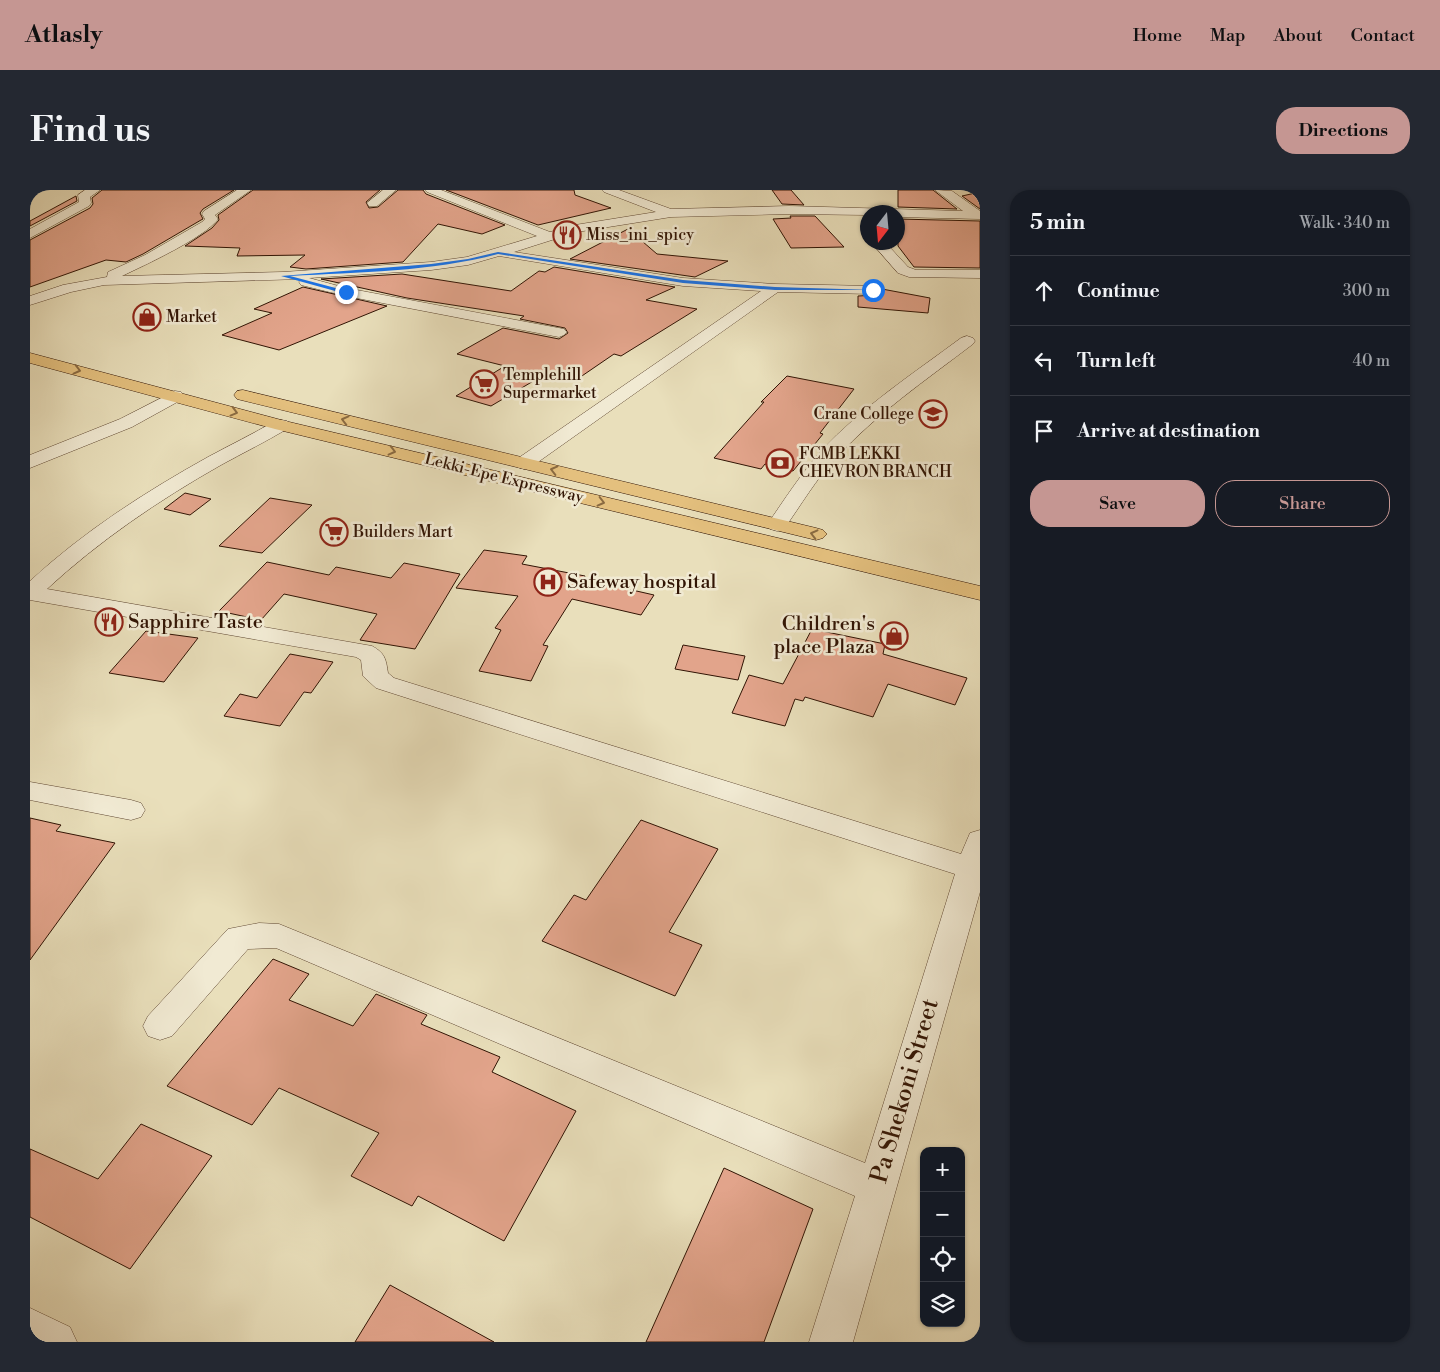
<!DOCTYPE html>
<meta charset="utf-8">
<style>
:root{--surface:#171b24;--page:#242831;--text:#f1f3f6;--muted:#9ea1a6;--line:#363941;--accent:#c59692}
body{margin:0;font-family:"Libre Bodoni",serif;background:var(--page);color:var(--text)}
.controls{position:absolute;right:15px;bottom:15px;display:grid;overflow:hidden;border-radius:10px;box-shadow:0 1px 4px #0004}
.controls button{width:45px;height:45px;display:grid;place-items:center;padding:0;border:0;border-bottom:1px solid var(--line);background:var(--surface);color:var(--text);font:25px sans-serif}
.compass{position:absolute;left:830px;top:15px;width:45px;height:45px;border-radius:50%;background:var(--surface);box-shadow:0 1px 4px #0004;rotate:196deg}
.stop{position:absolute;width:15px;height:15px;margin:-11px;border:4px solid #1a73e8;border-radius:50%;background:#fff}
.stop.end{background:#1a73e8;border-color:#fff;box-shadow:0 1px 5px #0008}
.list{margin:0;padding:0;list-style:none}
h2{display:flex;justify-content:space-between;align-items:center;height:65px;margin:0;padding:0 20px;font-size:21px}
h2 small{font-size:16px;font-weight:400;color:var(--muted)}
.list li{display:grid;grid-template-columns:32px 1fr auto;gap:15px;align-items:center;box-sizing:border-box;height:70px;padding:0 20px;border-top:1px solid var(--line)}
.list b{display:block;font-size:19px;white-space:nowrap}
.list em{font-size:16px;font-style:normal;color:var(--muted)}
.actions{display:flex;gap:10px;padding:15px 20px}
.actions a{flex:1;padding:11px 0;border:1px solid var(--accent);border-radius:20px;text-align:center;font-size:18px;color:var(--accent)}
.actions .main{background:var(--accent);color:#111}
.icon{flex:none;width:28px;height:28px;fill:none;stroke:currentColor;stroke-width:2;stroke-linecap:round;stroke-linejoin:round}
.map{position:relative;flex:none;width:950px;height:1152px;overflow:hidden;border-radius:20px}
header{display:flex;align-items:center;gap:30px;box-sizing:border-box;height:70px;padding:0 25px;background:var(--accent);color:#111}
header strong{font-size:24px}
nav{display:flex;gap:28px;margin-inline-start:auto;font-size:18px}
.intro{display:flex;align-items:center;justify-content:space-between;box-sizing:border-box;height:120px;padding:0 30px}
h1{margin:0;font-size:35px}
.button{padding:12px 22px;border-radius:20px;background:var(--accent);color:#111;font-size:18px;font-weight:700}
main{display:flex;gap:30px;padding:0 30px}
aside{flex:1;background:var(--surface);border-radius:20px;box-shadow:0 1px 4px #0004}
.map>svg:first-child{display:block}
.building{fill:#e2a48b;stroke:#311404}
.lines{fill:none;stroke-linecap:round;stroke-linejoin:round}
.minor-casing{stroke:#5f4732;stroke-width:1}
.highway-casing{stroke:#311404;stroke-width:1}
.minor{fill:#f1ead3;fill-rule:evenodd}
.highway{fill:#e4c07e;fill-rule:evenodd}
.oneway{stroke:#8a6a41}
.route{fill:#1a73e8}
.labels{text-anchor:middle;dominant-baseline:central;stroke-width:5;stroke-linejoin:round;paint-order:stroke}
.far-poi-label{font-size:16px;fill:#311404;stroke:#f1ead3;text-anchor:start}
.far-street-label{font-size:16px;fill:#311404;stroke:#f1ead3}
.poi-label{font-size:20px;fill:#311404;stroke:#f1ead3;text-anchor:start}
.near-street-label{font-size:24px;fill:#311404;stroke:#f1ead3}
</style>
<header>
<strong>Atlasly</strong>
<nav><a>Home</a><a>Map</a><a>About</a><a>Contact</a></nav>
</header>
<div class="intro"><h1>Find us</h1><a class="button">Directions</a></div>
<main>
<div class="map">
<svg width="950" height="1152" viewBox="0 0 950 1152">
<rect width="100%" height="100%" fill="#e9dfbb"/>
<filter id="stains"><feTurbulence type="fractalNoise" baseFrequency=".004" numOctaves="4"/><feColorMatrix values="0 0 0 0 .2 0 0 0 0 .09 0 0 0 0 .02 0 0 0 .5 -.17"/></filter>
<radialGradient id="worn" r=".72"><stop offset=".6" stop-color="#630" stop-opacity="0"/><stop offset="1" stop-color="#630" stop-opacity=".3"/></radialGradient>
<g class="building">
<polygon points="72,0 204,0 173,19 170,23 173,29 171,30 113,64 96,72 76,70 0,97 0,50 60,18 63,14 62,8"/>
<polygon points="223,0 350,0 336,12 339,18 348,17 368,0 393,0 396,4 475,35 452,44 408,34 373,72 276,79 260,77 275,65 207,66 210,58 155,56 182,38 189,30 188,25"/>
<polygon points="416,0 544,0 545,5 581,18 508,35"/>
<polygon points="742,0 761,0 774,15 752,14"/>
<polygon points="868,0 903,0 927,19 868,17"/>
<polygon points="950,2 950,19 932,6"/>
<polygon points="46,6 47,11 0,36 0,31"/>
<polygon points="760,26 785,26 814,57 761,58 743,29 761,28"/>
<polygon points="868,29 950,31 950,78 884,77 868,56"/>
<polygon points="598,39 627,64 698,71 665,87 540,69"/>
<polygon points="524,77 645,97 616,110 667,119 591,166 584,164 546,190 517,183 461,216 426,206 475,176 427,164 473,138 529,149 538,143 535,138 490,129 494,126 377,108 291,89 372,84 481,101 509,81 515,82"/>
<polygon points="273,97 357,116 249,160 192,145 242,123 224,119"/>
<polygon points="852,99 900,108 898,123 828,117 828,106 848,105"/>
<polygon points="757,186 824,199 790,243 793,244 763,281 735,274 731,279 684,268 734,212 731,212"/>
<polygon points="155,303 181,309 160,325 134,319"/>
<polygon points="240,308 282,315 232,363 189,356"/>
<polygon points="454,360 497,366 492,374 555,386 554,389 624,405 611,425 542,409 513,455 518,456 501,491 449,481 471,440 465,438 488,406 426,398"/>
<polygon points="237,372 299,385 306,377 361,388 374,373 430,384 385,459 330,450 347,424 254,404 231,430 189,421"/>
<polygon points="782,439 855,454 853,464 937,488 925,515 858,494 843,527 775,507 773,511 765,509 755,536 702,523 719,485 753,494"/>
<polygon points="116,441 168,448 134,492 79,483"/>
<polygon points="653,455 715,466 708,490 645,479"/>
<polygon points="260,464 303,472 281,503 274,502 250,536 194,526 210,504 227,508"/>
<polygon points="0,628 31,635 26,641 85,653 0,770"/>
<polygon points="611,630 688,659 639,742 672,755 645,806 512,751 544,705 556,710"/>
<polygon points="243,769 279,784 259,810 323,836 346,804 397,825 391,834 470,867 462,882 546,921 474,1051 388,1006 382,1016 321,986 349,943 249,898 222,935 137,896"/>
<polygon points="111,934 182,966 100,1079 0,1027 0,959 68,989"/>
<polygon points="694,978 783,1019 734,1152 616,1152"/>
<polygon points="360,1095 464,1152 325,1152"/>
</g>
<g class="lines">
<g class="minor-casing">
<g id="minor">
<polygon points="55,0 70,0 60,7 61,13 59,16 0,48 0,39 49,12 48,5"/>
<path d="M207 0H221L185 25 188 29C174 48 115 75 92 86L253 82 401 72 437 67 507 46 397 2 395 0H411L520 42 545 35 626 22 574 2 572 0H589L641 19 759 16 933 21 905 0 922 1 950 21V29L868 27V22H838V25L759 24 641 27 547 42 484 62 653 88 745 94 843 96 848 97 850 100 848 103 843 104 748 102 501 277 494 279 487 277 484 273 487 269 731 101 653 96 469 66 438 75 401 80 279 88 316 98 534 139 537 142 534 145 529 147 316 106 271 95 269 92 271 89 74 95 41 102 0 115V106L33 95 77 87 78 82 115 65 172 32 175 29 172 24 174 21Z"/>
<polygon points="353,0 366,0 347,16 339,16 337,13"/>
<polygon points="841,52 855,52 878,77 886,80 950,80 950,88 879,87 868,83"/>
<path d="M937 146 943 148 945 151 943 154C896 190 846 224 806 268 786 289 771 315 754 339L747 341 740 339 737 335C754 310 771 284 791 261 832 217 884 183 931 148Z"/>
<polygon points="145,201 151,202 154,206 151,210 102,237 0,278 0,265 90,229"/>
<path d="M251 230 257 231 260 235 257 239C235 252 213 263 191 275 129 310 69 351 17 399L342 456C355 463 356 469 358 483L364 488 931 664 940 643 950 640V702L823 1152H779L825 1006 246 758 218 759 142 846 130 850 118 846 113 836 118 826 198 739 229 733 249 734 835 973 925 684 346 498 333 486 331 470 326 467 0 410V391C53 342 115 302 178 267 200 255 223 244 245 231Z"/>
<polygon points="0,592 101,610 111,613 115,620 111,627 101,630 0,610"/>
<polygon points="0,1118 40,1137 47,1152 0,1152"/>
</g>
</g>
<g class="highway-casing">
<g id="highway">
<polygon points="0,163 255,231 950,396 950,410 245,239 0,173"/>
<polygon points="213,200 786,338 793,340 797,344 793,348 786,350 207,209 204,205 207,201"/>
</g>
</g>
<use href="#minor" class="minor"/>
<use href="#highway" class="highway"/>
</g>
<defs><path id="oneway-chevron" d="M-2-3.5L2.5 0L-2 3.5" fill="none" stroke-width="1.6" stroke-linecap="round" stroke-linejoin="round" transform="scale(1.25)"/></defs>
<g class="oneway">
<use href="#oneway-chevron" transform="translate(47 180) rotate(14)"/>
<use href="#oneway-chevron" transform="translate(204 222) rotate(15)"/>
<use href="#oneway-chevron" transform="translate(315 230) rotate(-166)"/>
<use href="#oneway-chevron" transform="translate(362 261) rotate(14)"/>
<use href="#oneway-chevron" transform="translate(524 280) rotate(-166)"/>
<use href="#oneway-chevron" transform="translate(571 312) rotate(14)"/>
<use href="#oneway-chevron" transform="translate(784 344) rotate(-166)"/>
</g>
<path class="route" d="M468 62 653 90 745 97 845 100H745L653 93 468 64C400 82 329 82 260 86L317 101 316 104 251 86 401 74 438 69Z"/>
<defs>
<g id="restaurant-ring" transform="scale(1.4375)"><circle r="9.5" fill="#f1ead3" stroke="#8f2418" stroke-width="1.5"/><path d="M-5-6h1v4h1v-4h1v4h1v-4h1v5L-1.5 .5V6h-2V.5L-5-1ZM5-6V6H3V1.5H1.5Q1.5-4 5-6Z" fill="#8f2418"/></g>
<g id="shop-ring" transform="scale(1.4375)"><circle r="9.5" fill="#f1ead3" stroke="#8f2418" stroke-width="1.5"/><path d="M-5-2.5h2.3a2.7 3.5 0 0 1 5.4 0H5L5.5 6h-11ZM-1.5-2.5h3a1.5 2.3 0 0 0-3 0Z" fill="#8f2418"/></g>
<g id="supermarket-ring" transform="scale(1.4375)"><circle r="9.5" fill="#f1ead3" stroke="#8f2418" stroke-width="1.5"/><path d="M-6-5.5h2.5l.6 2H6L4.5 2H-2.5L-4.4-4H-6ZM-1.5 3.2a1.3 1.3 0 1 0 .1 0ZM3 3.2a1.3 1.3 0 1 0 .1 0Z" fill="#8f2418"/></g>
<g id="school-ring" transform="scale(1.4375)"><circle r="9.5" fill="#f1ead3" stroke="#8f2418" stroke-width="1.5"/><path d="M0-5L7-2L0 1L-7-2ZM-4 1L0 2.5L4 1V4Q0 6-4 4Z" fill="#8f2418"/></g>
<g id="bank-ring" transform="scale(1.4375)"><circle r="9.5" fill="#f1ead3" stroke="#8f2418" stroke-width="1.5"/><path d="M-6-4H6V4H-6ZM0-2.3a2.3 2.3 0 1 0 0 4.6a2.3 2.3 0 1 0 0-4.6Z" fill="#8f2418"/></g>
<g id="hospital-ring" transform="scale(1.4375)"><circle r="9.5" fill="#f1ead3" stroke="#8f2418" stroke-width="1.5"/><path d="M-5-5h3v3.5h4V-5h3V5h-3V1.5h-4V5h-3Z" fill="#8f2418"/></g>
</defs>
<g fill-rule="evenodd">
<use href="#restaurant-ring" x="537" y="45"/>
<use href="#shop-ring" x="117" y="127"/>
<use href="#supermarket-ring" x="454" y="194"/>
<use href="#school-ring" x="903" y="224"/>
<use href="#bank-ring" x="750" y="273"/>
<use href="#supermarket-ring" x="304" y="342"/>
<use href="#hospital-ring" x="518" y="392"/>
<use href="#restaurant-ring" x="79" y="432"/>
<use href="#shop-ring" x="864" y="446"/>
</g>
<g class="labels">
<g class="far-poi-label">
<text x="556" y="45">Miss_ini_spicy</text>
<text x="136" y="127">Market</text>
<text x="473" y="185">Templehill<tspan x="473" dy="18">Supermarket</tspan></text>
<text x="884" y="224" text-anchor="end">Crane College</text>
<text x="769" y="264">FCMB LEKKI<tspan x="769" dy="18">CHEVRON BRANCH</tspan></text>
<text x="323" y="342">Builders Mart</text>
</g>
<g class="far-street-label">
<text transform="translate(474 288) rotate(14)">Lekki-Epe Expressway</text>
</g>
<g class="poi-label">
<text x="537" y="392">Safeway hospital</text>
<text x="98" y="432">Sapphire Taste</text>
<text x="845" y="434" text-anchor="end">Children's<tspan x="845" dy="23">place Plaza</tspan></text>
</g>
<g class="near-street-label">
<text transform="translate(875 901) rotate(-74)">Pa Shekoni Street</text>
</g>
</g>
<rect width="100%" height="100%" filter="url(#stains)"/>
<rect width="100%" height="100%" fill="url(#worn)"/>
</svg>
<div class="controls">
<button>+</button>
<button>−</button>
<button><svg class="icon" aria-label="locate" viewBox="0 0 24 24"><circle cx="12" cy="12" r="6"/><path d="M12 2v4M12 18v4M2 12h4M18 12h4"/></svg></button>
<button><svg class="icon" aria-label="layers" viewBox="0 0 24 24"><path d="M12 4l9 5-9 5-9-5zM3 14l9 5 9-5"/></svg></button>
</div>
<svg class="compass" viewBox="-18 -18 36 36"><path d="M0-13l5 13h-10z" fill="#e53935"/><path d="M0 13l5-13h-10z" fill="#9ea1a6"/></svg>
<div class="stop" style="left:843px;top:100px"></div>
<div class="stop end" style="left:316px;top:102px"></div>
</div>
<aside>
<h2>5 min<small>Walk · 340 m</small></h2>
<ul class="list">
<li><svg class="icon" aria-label="ahead" viewBox="0 0 24 24"><path d="M12 20V5M6 11l6-6 6 6"/></svg><div><b>Continue</b></div><em>300 m</em></li>
<li><svg class="icon" aria-label="left" viewBox="0 0 24 24"><path d="M17 20v-9H6M10 6l-5 5 5 5"/></svg><div><b>Turn left</b></div><em>40 m</em></li>
<li><svg class="icon" aria-label="arrive" viewBox="0 0 24 24"><path d="M6 21V4h12l-3 4 3 4H6"/></svg><div><b>Arrive at destination</b></div></li>
</ul>
<div class="actions"><a class="main">Save</a><a>Share</a></div>
</aside>
</main>
